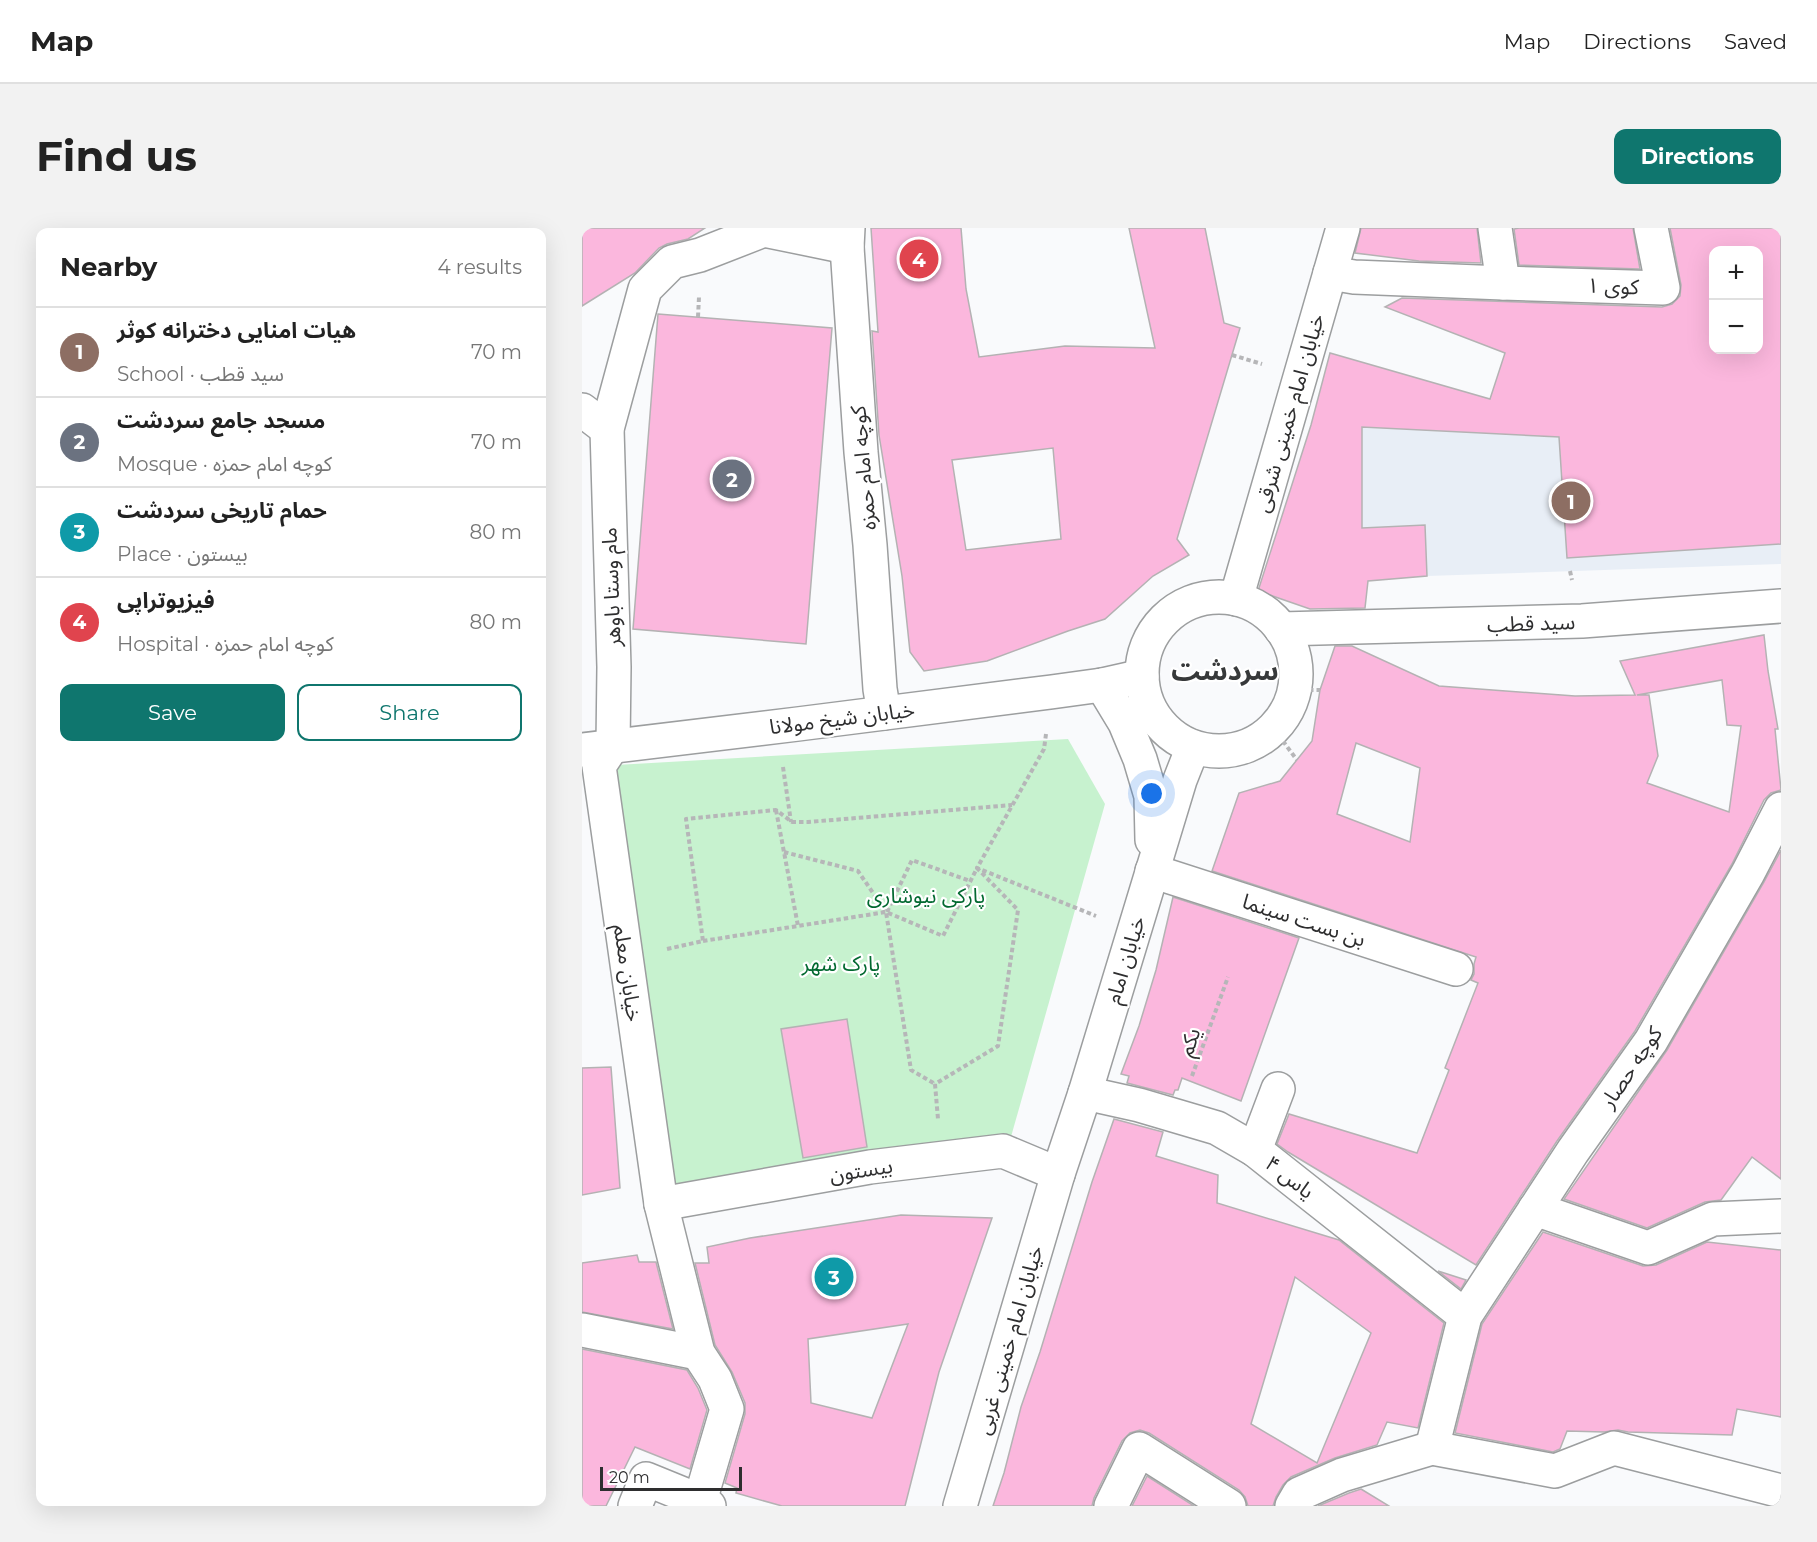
<!DOCTYPE html>
<meta charset="utf-8">
<style>
:root{--surface:#fff;--page:#f2f2f2;--text:#222;--muted:#767676;--line:#e0e0e0;--accent:#0f766e}
body{margin:0;font-family:Montserrat,"Noto Sans Arabic",sans-serif;background:var(--page);color:var(--text)}
.controls{position:absolute;right:18px;top:18px;display:grid;overflow:hidden;border-radius:12px;box-shadow:0 6px 24px #0002}
.controls button{width:54px;height:54px;display:grid;place-items:center;padding:0;border:0;border-bottom:2px solid var(--line);background:var(--surface);color:var(--text);font:30px sans-serif}
.scale{position:absolute;left:18px;bottom:15px;width:142px;box-sizing:border-box;padding-left:6px;border:3px solid #2e2e2f;border-top:0;font-size:16px;line-height:21px;white-space:nowrap;color:#2e2e2f;-webkit-text-stroke:4px #fff;paint-order:stroke}
.you{position:absolute;left:570px;top:566px;width:21px;height:21px;margin:-15px;border:4px solid #fff;border-radius:50%;background:#1a73e8;box-shadow:0 0 0 9px #1a73e833}
.badge{display:grid;place-items:center;width:39px;height:39px;border-radius:50%;background:var(--accent);color:#fff;font-size:20px;font-weight:700}
.pin{position:absolute;translate:-50% -50%;border:3px solid #fff;box-shadow:0 2px 6px #0006}
.list{margin:0;padding:0;list-style:none}
h2{display:flex;justify-content:space-between;align-items:center;height:78px;margin:0;padding:0 24px;font-size:26px}
h2 small{font-size:20px;font-weight:400;color:var(--muted)}
.list li{display:grid;grid-template-columns:39px 1fr auto;gap:18px;align-items:center;box-sizing:border-box;height:90px;padding:0 24px;border-top:2px solid var(--line)}
.list b{display:block;font-size:22px;white-space:nowrap}
.list p{margin:0;font-size:20px;white-space:nowrap;color:var(--muted)}
.list em{font-size:20px;font-style:normal;color:var(--muted)}
.actions{display:flex;gap:12px;padding:18px 24px}
.actions a{flex:1;padding:14px 0;border:2px solid var(--accent);border-radius:12px;text-align:center;font-size:21px;color:var(--accent)}
.actions .main{background:var(--accent);color:#fff}
.map{position:relative;flex:none;width:1199px;height:1278px;overflow:hidden;border-radius:12px}
header{display:flex;align-items:center;gap:36px;box-sizing:border-box;height:84px;padding:0 30px;background:var(--surface);border-bottom:2px solid var(--line)}
header strong{font-size:28px}
nav{display:flex;gap:33px;margin-inline-start:auto;font-size:21px}
.intro{display:flex;align-items:center;justify-content:space-between;box-sizing:border-box;height:144px;padding:0 36px}
h1{margin:0;font-size:42px}
.button{padding:15px 27px;border-radius:12px;background:var(--accent);color:#fff;font-size:21px;font-weight:700}
main{display:flex;gap:36px;padding:0 36px}
aside{flex:1;background:var(--surface);border-radius:12px;box-shadow:0 6px 24px #0002}
.map>svg:first-child{display:block}
.built{fill:#e8eef6}
.green{fill:#c7f2cf}
.building{fill:#fbb7dd;stroke:#b4b2b3;stroke-width:1.5;fill-rule:evenodd}
.lines{fill:none;stroke-linecap:round;stroke-linejoin:round}
.minor-casing{stroke:#9c9e9f;stroke-width:36}
.major-casing{stroke:#9c9e9f;stroke-width:36}
.path{stroke:#b6b6b8;stroke-width:4;stroke-dasharray:4.5 3;stroke-linecap:butt}
.minor{stroke:#fff;stroke-width:33}
.major{stroke:#fff;stroke-width:33}
.labels{text-anchor:middle;dominant-baseline:central;stroke-width:4.5;stroke-linejoin:round;paint-order:stroke}
.street-label{font-size:21px;fill:#2e2e2f;stroke:#fff}
.park-label{font-size:21px;fill:#026930;stroke:#fff}
.district-label{font-size:27px;font-weight:bold;fill:#37393a;stroke:#fff}
</style>
<header>
<strong>Map</strong>
<nav><a>Map</a><a>Directions</a><a>Saved</a></nav>
</header>
<div class="intro"><h1>Find us</h1><a class="button">Directions</a></div>
<main>
<aside>
<h2>Nearby<small>4 results</small></h2>
<ul class="list">
<li><span class="badge" style="background:#8d6e63">1</span><div><b>هیات امنایی دخترانه کوثر</b><p>School · سید قطب</p></div><em>70 m</em></li>
<li><span class="badge" style="background:#6b7280">2</span><div><b>مسجد جامع سردشت</b><p>Mosque · کوچه امام حمزه</p></div><em>70 m</em></li>
<li><span class="badge" style="background:#0f9aa8">3</span><div><b>حمام تاریخی سردشت</b><p>Place · بیستون</p></div><em>80 m</em></li>
<li><span class="badge" style="background:#e0444e">4</span><div><b>فیزیوتراپی</b><p>Hospital · کوچه امام حمزه</p></div><em>80 m</em></li>
</ul>
<div class="actions"><a class="main">Save</a><a>Share</a></div>
</aside>
<div class="map">
<svg width="1199" height="1278" viewBox="0 0 1199 1278">
<rect width="100%" height="100%" fill="#f9fafc"/>
<polygon class="built" points="779,197 981,210 1199,236 1199,336 845,348 843,298 779,300"/>
<polygon class="green" points="486,511 523,576 425,923 79,976 17,538"/>
<g class="building">
<polygon points="0,0 123,0 106,11 85,16 77,20 53,45 0,78"/>
<path d="M289 0H379L384 61 397 129 483 118 573 120 547 0H623L642 95 658 100 595 311 607 327 571 348 523 391 486 403 405 433 342 443 328 424 320 348 297 207 290 103 296 104ZM471 220 479 311 384 322 370 232Z"/>
<polygon points="779,0 895,0 899,35 837,33 773,25"/>
<polygon points="937,0 1051,0 1058,41 937,37 932,1"/>
<path d="M1088 0H1199V316L985 330 977 209 780 199V300L843 297 845 348 786 353 783 380 728 381 676 363 729 197 748 125 908 171 923 125 803 79 820 70 1080 79 1090 76 1098 68 1099 57ZM1131 22H1176V122H1131Z"/>
<polygon points="76,86 250,100 224,416 51,401"/>
<path d="M1182 407 1186 443 1196 501H1193L1199 562 1189 565 1182 572 1150 636 1053 803 975 913 894 1037 706 924 695 916 707 886 835 925 867 842 863 840 896 755 889 752 892 746V736L894 729 630 643 657 565 698 553 730 513 738 462 753 418H770L857 458 993 468 1053 467 1038 433ZM1140 452 1145 497 1159 498 1147 584 1065 555 1076 528 1067 467H1055ZM774 515 838 540 828 614 755 586Z"/>
<polygon points="1199,622 1199,951 1170,929 1139,972 1123,974 1065,1000 982,971 1085,822 1182,654"/>
<polygon points="591,669 717,710 659,873 600,850 596,862 593,862 591,867 545,855 547,848 539,846 557,798 574,742"/>
<polygon points="265,791 285,919 221,930 199,801"/>
<polygon points="29,839 38,960 0,967 0,840"/>
<path d="M532 891 581 904 574 928 636 947 635 975 757 1012 862 1095 836 1200 805 1194 795 1217 753 1230 709 1249 701 1257 694 1269 691 1278H666L663 1269 657 1262 567 1205 558 1202 548 1205 540 1213 512 1270 510 1278H411L422 1245 439 1179 458 1124 510 954ZM713 1049 789 1105 735 1235 669 1196Z"/>
<path d="M319 987 410 990 357 1144 323 1278H200L154 1265 155 1260 143 1255 163 1186V1175L150 1144 133 1117 113 1035H127L125 1019 168 1010ZM326 1096 290 1190 229 1175 226 1111Z"/>
<polygon points="961,1004 1061,1038 1074,1037 1125,1014 1199,1022 1199,1189 1155,1181 1150,1207 1046,1204 1036,1202 1022,1204 985,1203 978,1221 971,1224 873,1205 900,1096"/>
<polygon points="55,1027 57,1034 74,1034 91,1101 0,1084 0,1035"/>
<polygon points="856,1043 884,1052 879,1061"/>
<polygon points="0,1121 105,1142 116,1160 125,1182 108,1241 53,1219 24,1278 0,1278"/>
<polygon points="565,1248 612,1278 550,1278"/>
<polygon points="779,1261 807,1278 736,1278 767,1265"/>
</g>
<g class="lines">
<g class="minor-casing">
<g id="minor">
<polyline points="178,0 182,2 265,19"/>
<polyline points="266,0 265,19 279,224 288,317 298,461 302,485"/>
<polyline points="748,45 772,49 921,55 913,0"/>
<polyline points="921,55 1081,60 1069,0"/>
<polyline points="0,182 25,201"/>
<polyline points="570,643 874,741"/>
<polyline points="503,865 557,877 635,900 673,922 883,1088"/>
<polyline points="673,922 696,861"/>
<polyline points="79,976 288,939 421,923 476,946"/>
<polyline points="953,981 1066,1020 1131,991 1199,988"/>
<polyline points="0,1102 116,1125"/>
<polyline points="850,1220 883,1088 991,923 1069,813 1166,645 1199,581"/>
<polyline points="53,1278 64,1251 118,1273"/>
<polyline points="127,1278 118,1273 145,1181 133,1151 116,1125 79,976 17,538 31,517 32,439 25,201 63,61 90,34 118,27 182,2"/>
<polyline points="529,1278 557,1221 647,1278"/>
<polyline points="710,1278 717,1266 760,1247 850,1220 973,1243 1032,1220 1199,1263"/>
</g>
</g>
<g class="major-casing">
<g id="major">
<circle cx="637" cy="446" r="77"/>
<polyline points="654,371 761,0"/>
<polyline points="699,401 1000,393 1199,378"/>
<polyline points="520,457 543,495 558,531 569,568 570,612"/>
<polyline points="0,522 216,496 469,464 520,457 560,448"/>
<polyline points="378,1278 476,946 503,865 598,552 611,519"/>
</g>
</g>
<g class="path">
<polyline points="116,89 117,69"/>
<polyline points="650,127 680,136"/>
<polyline points="988,343 990,352"/>
<polyline points="712,462 738,462"/>
<polyline points="692,501 715,532"/>
<polyline points="464,506 462,521 395,640 514,688"/>
<polyline points="201,539 209,594"/>
<polyline points="194,582 216,698"/>
<polyline points="202,624 276,643 304,684 329,842 353,856"/>
<polyline points="305,684 330,632 388,653"/>
<polyline points="121,713 304,684 361,708 395,640 436,682 416,818 353,856"/>
<polyline points="85,721 121,713 104,591 194,582 210,594 226,594 430,577"/>
<polyline points="610,848 646,749"/>
<polyline points="353,856 356,891"/>
</g>
<use href="#minor" class="minor"/>
<use href="#major" class="major"/>
</g>
<g class="labels">
<g class="street-label">
<text transform="translate(1031 58) rotate(2)">کوی ۱</text>
<text transform="translate(707 185) rotate(-74)">خیابان امام خمینی شرقی</text>
<text transform="translate(281 240) rotate(-95)">کوچه امام حمزه</text>
<text transform="translate(29 359) rotate(-92)">مام وستا باوهر</text>
<text transform="translate(949 395) rotate(-2)">سید قطب</text>
<text transform="translate(260 490) rotate(-7)">خیابان شیخ مولانا</text>
<text transform="translate(722 692) rotate(18)">بن بست سینما</text>
<text transform="translate(543 732) rotate(-73)">خیابان امام</text>
<text transform="translate(46 745) rotate(82)">خیابان معلم</text>
<text transform="translate(607 814) rotate(-71)">یکم</text>
<text transform="translate(1049 839) rotate(-56)">کوچه حصار</text>
<text transform="translate(279 942) rotate(-9)">بیستون</text>
<text transform="translate(708 949) rotate(38)">یاس ۴</text>
<text transform="translate(427 1112) rotate(-74)">خیابان امام خمینی غربی</text>
</g>
<g class="park-label">
<text x="344" y="667">پارکی نیوشاری</text>
<text x="259" y="735">پارک شهر</text>
</g>
<g class="district-label">
<text x="643" y="442">سردشت</text>
</g>
</g>
</svg>
<div class="controls">
<button>+</button>
<button>−</button>
</div>
<div class="scale">20 m</div>
<div class="you"></div>
<div class="pin badge" style="left:989px;top:273px;background:#8d6e63">1</div>
<div class="pin badge" style="left:150px;top:251px;background:#6b7280">2</div>
<div class="pin badge" style="left:252px;top:1049px;background:#0f9aa8">3</div>
<div class="pin badge" style="left:337px;top:31px;background:#e0444e">4</div>
</div>
</main>
